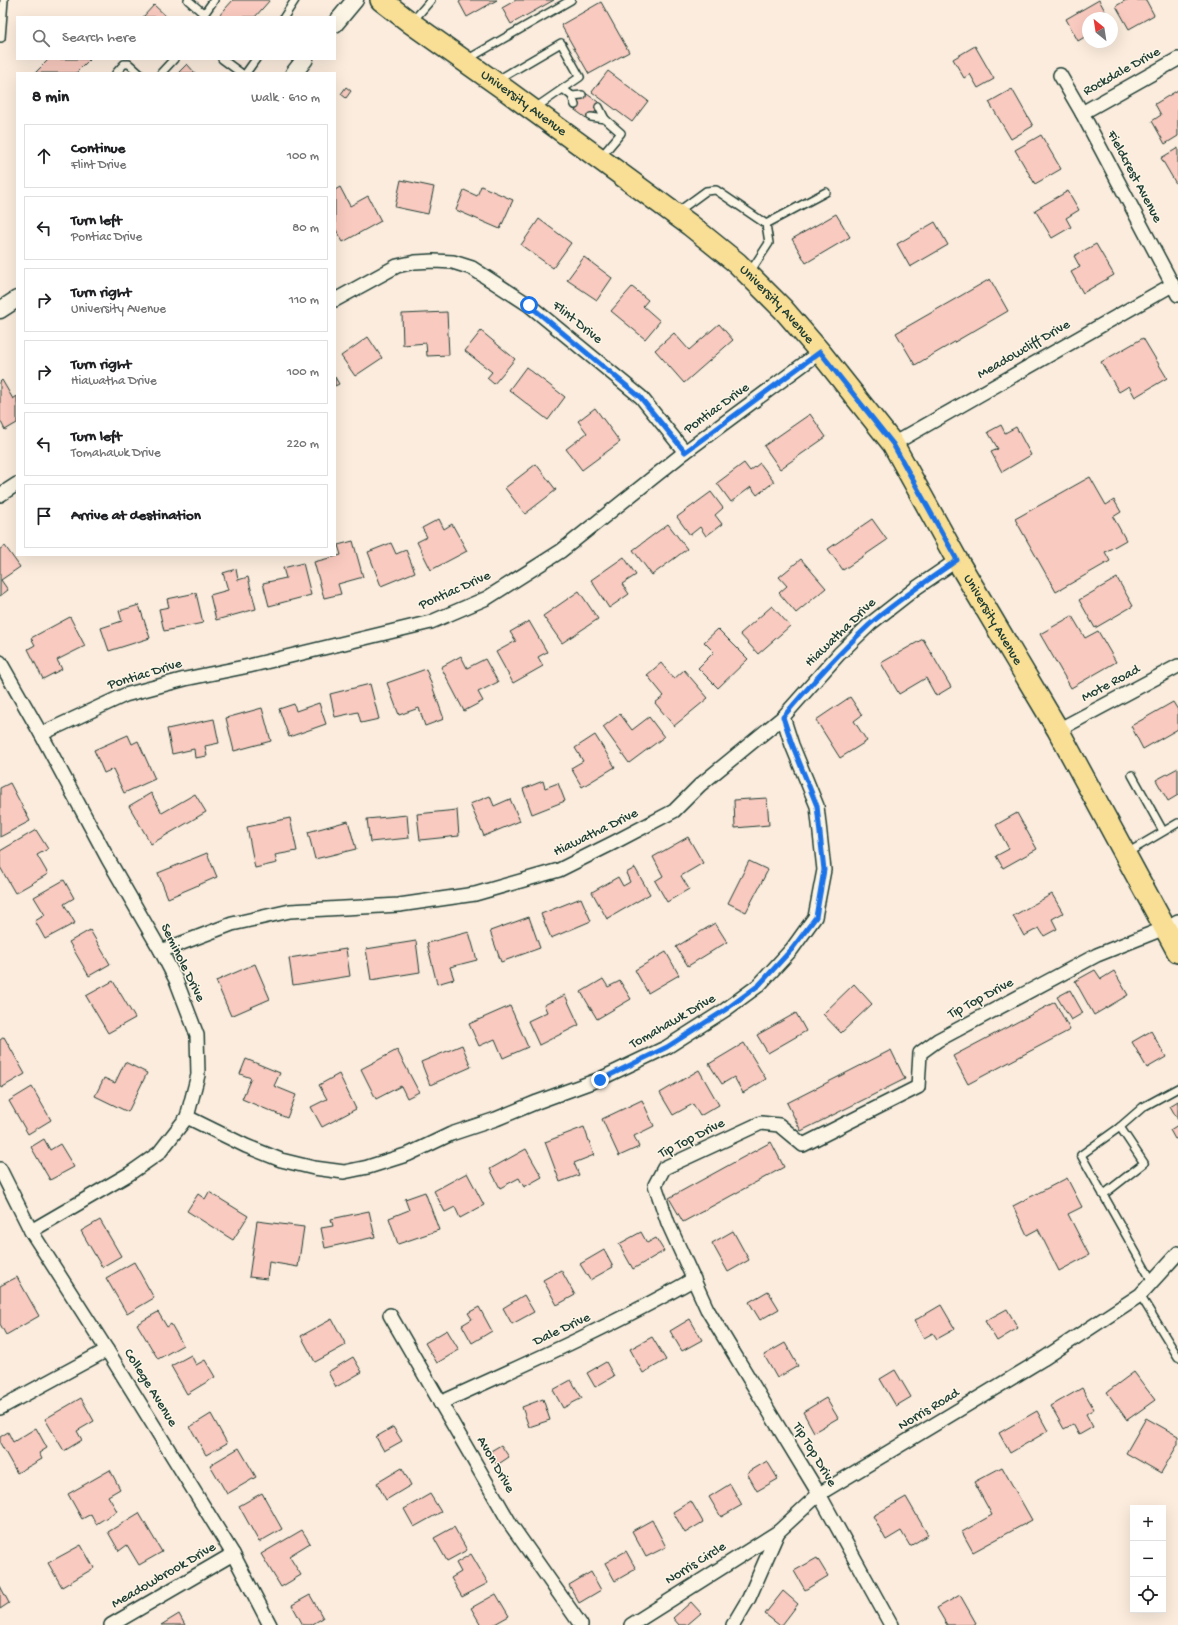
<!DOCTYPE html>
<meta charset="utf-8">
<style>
:root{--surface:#fff;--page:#f2f2f2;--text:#202124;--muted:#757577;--line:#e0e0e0}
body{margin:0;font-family:"Gochi Hand",sans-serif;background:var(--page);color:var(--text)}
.controls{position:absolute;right:12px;bottom:12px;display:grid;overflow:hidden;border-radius:0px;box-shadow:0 4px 16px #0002}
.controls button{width:36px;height:36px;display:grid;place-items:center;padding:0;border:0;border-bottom:1px solid var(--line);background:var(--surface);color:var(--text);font:20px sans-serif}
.compass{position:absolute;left:1082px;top:12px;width:36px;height:36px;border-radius:50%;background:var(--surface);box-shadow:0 4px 16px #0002;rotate:330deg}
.stop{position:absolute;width:12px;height:12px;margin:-9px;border:3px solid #1a73e8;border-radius:50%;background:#fff}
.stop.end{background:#1a73e8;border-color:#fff;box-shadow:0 1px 4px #0008}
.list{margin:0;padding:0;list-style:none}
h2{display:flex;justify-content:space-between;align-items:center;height:52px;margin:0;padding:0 16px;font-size:17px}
h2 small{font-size:13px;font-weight:400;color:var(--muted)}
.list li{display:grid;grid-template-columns:26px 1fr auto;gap:12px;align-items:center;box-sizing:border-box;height:64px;margin:0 8px 8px;padding:0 8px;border:1px solid var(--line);border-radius:0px}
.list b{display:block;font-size:15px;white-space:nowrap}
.list p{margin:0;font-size:13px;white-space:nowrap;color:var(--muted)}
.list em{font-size:13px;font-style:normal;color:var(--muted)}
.icon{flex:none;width:22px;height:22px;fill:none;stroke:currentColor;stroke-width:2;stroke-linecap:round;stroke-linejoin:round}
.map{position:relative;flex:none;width:1178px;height:1625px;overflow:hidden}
.search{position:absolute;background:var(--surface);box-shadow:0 4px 16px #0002;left:16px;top:16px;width:320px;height:44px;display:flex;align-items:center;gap:10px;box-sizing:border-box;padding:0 14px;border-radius:0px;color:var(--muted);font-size:15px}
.panel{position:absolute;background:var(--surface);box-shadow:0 4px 16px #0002;left:16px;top:72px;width:320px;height:484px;border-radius:0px}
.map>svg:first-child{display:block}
.building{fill:#f9cabf;stroke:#1f3d34}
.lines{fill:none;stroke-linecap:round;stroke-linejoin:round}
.service-casing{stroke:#1f3d34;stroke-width:10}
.minor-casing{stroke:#1f3d34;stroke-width:16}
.tertiary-casing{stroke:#1f3d34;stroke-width:19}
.primary-casing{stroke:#1f3d34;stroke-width:24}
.service{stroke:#fcf5e5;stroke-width:7}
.minor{stroke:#fcf5e5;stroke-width:13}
.tertiary{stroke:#fcf5e5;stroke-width:16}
.primary{stroke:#f9df96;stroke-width:21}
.route{stroke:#1a73e8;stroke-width:5}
.labels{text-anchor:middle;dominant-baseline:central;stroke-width:3;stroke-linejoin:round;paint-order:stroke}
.street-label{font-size:14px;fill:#1f3d34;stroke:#fcf5e5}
</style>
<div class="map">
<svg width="1178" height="1625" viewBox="0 0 1178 1625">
<rect width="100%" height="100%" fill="#fbecdd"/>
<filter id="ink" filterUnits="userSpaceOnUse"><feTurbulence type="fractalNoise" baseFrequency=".025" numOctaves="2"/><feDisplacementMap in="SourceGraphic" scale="8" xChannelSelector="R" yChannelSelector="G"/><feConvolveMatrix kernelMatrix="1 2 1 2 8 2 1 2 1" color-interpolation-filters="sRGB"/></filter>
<g filter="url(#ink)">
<g class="building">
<polygon points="233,0 270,0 255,17 218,17"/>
<polygon points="462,0 497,0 467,17 459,2"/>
<polygon points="516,0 554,0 511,24 502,8"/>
<polygon points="1099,0 1109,18 1088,18 1088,35 1078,41 1066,19"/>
<polygon points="1126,0 1146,0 1154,15 1129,29 1116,6"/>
<polygon points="601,2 629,52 589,74 561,25"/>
<polygon points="154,5 167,17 143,17"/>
<polygon points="1112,23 1117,32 1112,35"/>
<polygon points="975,46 994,79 978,88 970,74 964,78 953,59"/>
<polygon points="49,59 90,59 76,73 35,73"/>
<polygon points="187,64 195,73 178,73"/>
<polygon points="608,71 648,101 632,122 592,92"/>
<polygon points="346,87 351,91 346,98 341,94"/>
<polygon points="1012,89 1033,126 1011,139 989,102"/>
<polygon points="1178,90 1178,136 1165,144 1152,121 1161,115 1155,104"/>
<polygon points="584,92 601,104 589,120 572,108"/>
<polygon points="1041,135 1061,169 1035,184 1015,150"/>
<polygon points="1178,148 1178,187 1161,158"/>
<polygon points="401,180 434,187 428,214 395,207"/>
<polygon points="481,186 513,200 500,229 456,210 464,190 477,196"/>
<polygon points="340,187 350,206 368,196 381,221 343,242 335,228 335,190"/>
<polygon points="1068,191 1079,210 1066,218 1071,227 1052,238 1035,210"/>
<polygon points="836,214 850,237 806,263 792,239"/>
<polygon points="539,219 571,243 553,268 521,245"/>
<polygon points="935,222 948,245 910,267 897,244"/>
<polygon points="1096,244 1114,275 1083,293 1071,272 1080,267 1074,256"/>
<polygon points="584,257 612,278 597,300 567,280"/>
<polygon points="990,279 1008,311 915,365 896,333"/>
<polygon points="632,287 648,300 643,306 660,321 645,339 611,311"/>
<polygon points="447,312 449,355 427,356 426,343 403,345 402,314"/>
<polygon points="719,324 733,340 684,383 655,350 674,333 689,350"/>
<polygon points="481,331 515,359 494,384 487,378 492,372 465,351"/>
<polygon points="368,337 382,358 355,376 341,356"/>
<polygon points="1143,338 1167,378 1135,397 1129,386 1119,392 1101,362"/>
<polygon points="526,367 565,397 548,420 509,390"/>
<polygon points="335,377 339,384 335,386"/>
<polygon points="2,380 13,399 17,396 17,423 5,430 0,420 0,382"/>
<polygon points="595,408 620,442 582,470 566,449 587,433 578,421"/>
<polygon points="810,414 826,437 780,469 764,446"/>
<polygon points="1001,425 1005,433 1016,427 1031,455 1002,472 991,452 998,449 988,432"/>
<polygon points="744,463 750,471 760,463 774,482 757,495 751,487 731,502 717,483"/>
<polygon points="536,464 556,490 525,514 505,488"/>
<polygon points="1090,477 1106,505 1114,500 1121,512 1113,517 1126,540 1105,552 1110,561 1056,592 1015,519"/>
<polygon points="711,492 723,508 715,515 722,524 706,536 700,527 690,535 677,517"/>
<polygon points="439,519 444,529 452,524 467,551 431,570 417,542 427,537 422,528"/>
<polygon points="872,519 887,540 843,570 828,549"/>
<polygon points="668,524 687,549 652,575 633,550"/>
<polygon points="353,541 363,577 338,584 341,594 324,598 314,562 341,555 338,545"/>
<polygon points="391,543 396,554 406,550 415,572 381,586 368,552"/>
<polygon points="5,546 20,567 1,580 8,590 0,596 0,549"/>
<polygon points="624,557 636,575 622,584 629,594 609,608 591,580"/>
<polygon points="801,559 826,588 796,613 779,593 787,586 779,577"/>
<polygon points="303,563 311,595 269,606 263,583 286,578 283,568"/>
<polygon points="236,569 238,580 248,577 256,609 216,620 210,595 228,590 223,573"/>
<polygon points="1117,578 1133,606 1095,628 1079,600"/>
<polygon points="579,591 598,619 562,643 543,616"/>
<polygon points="196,593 203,623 164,631 159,609 169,607 167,599"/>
<polygon points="139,605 150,638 109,651 101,628 122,621 119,611"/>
<polygon points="772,606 790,626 758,654 740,634"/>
<polygon points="1072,616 1085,638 1098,631 1116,662 1071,688 1040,634"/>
<polygon points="70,617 85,646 57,660 62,669 43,679 28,649 35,645 31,638"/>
<polygon points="529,621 547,652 538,657 543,666 513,683 496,652 516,641 510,632"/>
<polygon points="718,629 748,659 718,688 698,668 714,652 704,642"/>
<polygon points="923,639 951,687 936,696 926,678 899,694 881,663"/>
<polygon points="461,656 467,668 485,659 498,682 478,692 483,701 464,711 441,667"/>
<polygon points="661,663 674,679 684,670 708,698 674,726 655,703 664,696 647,675"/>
<polygon points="426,669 444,719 425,726 419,708 399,715 387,683"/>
<polygon points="370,684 379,719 361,723 358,712 335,717 330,694"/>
<polygon points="850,697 862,715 854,721 867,741 840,758 816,720"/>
<polygon points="1173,702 1178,710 1178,729 1143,749 1131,726"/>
<polygon points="319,703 326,724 289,737 279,709 294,704 296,711"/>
<polygon points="262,708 271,741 234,751 226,718"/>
<polygon points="620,714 632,730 649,717 664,737 629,763 603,727"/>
<polygon points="214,719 219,743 205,746 207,756 195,758 194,749 172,754 167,729"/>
<polygon points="128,735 132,744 138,741 155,779 124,793 113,769 104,773 94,750"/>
<polygon points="595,735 615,767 582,787 571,768 583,761 575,748"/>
<polygon points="1178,768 1178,795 1168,801 1156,780"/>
<polygon points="543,781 545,788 558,783 565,801 532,814 523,789"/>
<polygon points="10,783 30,821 0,837 0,788"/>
<polygon points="151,793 162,813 195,794 206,812 151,844 129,806"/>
<polygon points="490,796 494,806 510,799 520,821 484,836 470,804"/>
<polygon points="767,798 769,825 735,828 734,800"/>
<polygon points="457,810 459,836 420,840 417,814"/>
<polygon points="1017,813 1037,849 1003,868 996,856 1009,849 996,825"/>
<polygon points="407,815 409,838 370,842 367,819"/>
<polygon points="290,818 297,851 275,855 277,863 255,868 247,827"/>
<polygon points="348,821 356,849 315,859 308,832"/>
<polygon points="36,830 48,849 37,855 48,874 15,893 0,867 0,851"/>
<polygon points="688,837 703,863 681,876 689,889 667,902 655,881 663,876 653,857"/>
<polygon points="207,853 217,877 168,898 158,873"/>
<polygon points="749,861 768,870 746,912 728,903"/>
<polygon points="635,868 650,894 607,919 592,892 618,877 623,886 630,882 626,873"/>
<polygon points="64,880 74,898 64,904 75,923 45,939 35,921 45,915 34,897"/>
<polygon points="1052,894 1063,913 1052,919 1057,929 1044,936 1039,928 1024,936 1013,916"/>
<polygon points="581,898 591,921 551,938 541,914"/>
<polygon points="529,917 540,948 501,962 490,931"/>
<polygon points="715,923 727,942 688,966 676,947"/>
<polygon points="90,930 110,964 89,976 69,942"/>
<polygon points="469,932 477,960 450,967 454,979 437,984 427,943"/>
<polygon points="416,941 420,972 371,980 366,949"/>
<polygon points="346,949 350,976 293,985 289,958"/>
<polygon points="666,952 679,975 648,993 635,970"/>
<polygon points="255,964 270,999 231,1016 216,981"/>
<polygon points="1095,970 1101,979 1114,971 1128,995 1094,1015 1075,981"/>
<polygon points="603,979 608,987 620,981 631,999 597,1019 581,992"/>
<polygon points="113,981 135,1018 108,1033 86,996"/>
<polygon points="854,984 872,1004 841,1033 823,1014"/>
<polygon points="1070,990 1083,1013 1071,1020 1057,997"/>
<polygon points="565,995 579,1025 539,1045 528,1021 547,1012 544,1005"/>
<polygon points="1055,1002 1070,1030 968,1084 953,1056"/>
<polygon points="510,1006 528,1047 503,1058 495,1039 479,1046 469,1024"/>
<polygon points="796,1013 806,1031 768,1053 757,1035"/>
<polygon points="1151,1031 1166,1057 1147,1068 1132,1042"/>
<polygon points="4,1037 25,1074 1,1088 0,1086 0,1040"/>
<polygon points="744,1043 766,1079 743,1093 734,1077 722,1084 709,1064"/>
<polygon points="462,1045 471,1067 430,1085 421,1062"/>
<polygon points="397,1050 419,1092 407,1098 401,1086 376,1099 361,1069"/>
<polygon points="891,1050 905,1079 801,1131 787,1103"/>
<polygon points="246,1059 280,1073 274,1086 296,1095 287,1118 242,1099 251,1078 240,1074"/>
<polygon points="125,1062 147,1073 128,1112 95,1096 104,1078 115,1083"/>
<polygon points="699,1070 719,1105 700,1116 693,1104 673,1115 660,1093"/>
<polygon points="339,1074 356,1109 322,1127 311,1107 327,1099 319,1085"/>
<polygon points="32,1087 51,1120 28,1134 9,1101"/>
<polygon points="642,1100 654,1126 634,1136 639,1147 619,1156 602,1119"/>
<polygon points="1178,1101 1178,1120 1170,1106"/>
<polygon points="1178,1125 1178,1138 1175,1139 1170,1130"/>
<polygon points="584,1127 594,1155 574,1163 579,1175 560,1182 545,1142"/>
<polygon points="44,1139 50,1150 60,1144 74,1167 50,1180 31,1147"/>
<polygon points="771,1142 784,1167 683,1222 669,1198"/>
<polygon points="526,1149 542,1177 524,1187 519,1178 500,1188 490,1169"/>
<polygon points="467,1173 484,1205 460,1218 455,1207 445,1212 434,1191"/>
<polygon points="1067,1178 1082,1207 1068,1214 1089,1255 1059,1271 1038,1229 1027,1235 1013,1206"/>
<polygon points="209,1192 248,1216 233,1240 187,1211 198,1194 205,1199"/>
<polygon points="425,1192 439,1230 398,1244 389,1218 409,1210 405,1199"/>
<polygon points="369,1211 375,1237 325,1248 321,1228 333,1226 331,1219"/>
<polygon points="100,1220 121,1256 102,1267 81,1231"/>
<polygon points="257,1221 304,1227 298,1267 269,1262 267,1279 249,1277"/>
<polygon points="733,1231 749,1260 728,1272 712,1243"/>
<polygon points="641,1232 647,1243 656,1238 664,1251 633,1269 619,1244"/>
<polygon points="604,1250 613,1267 590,1280 580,1264"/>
<polygon points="134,1262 154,1298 127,1314 106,1278"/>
<polygon points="561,1270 575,1295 557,1305 543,1280"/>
<polygon points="17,1277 39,1316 6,1335 0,1324 0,1286"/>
<polygon points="768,1291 779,1309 760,1320 749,1302"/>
<polygon points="524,1295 534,1312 512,1324 503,1308"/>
<polygon points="941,1305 955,1329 937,1339 933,1333 924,1338 914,1321"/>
<polygon points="479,1307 492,1331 472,1343 462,1325 472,1319 468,1313"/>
<polygon points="1007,1309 1018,1328 997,1341 985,1321"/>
<polygon points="158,1312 167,1327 171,1324 183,1345 158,1359 137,1324"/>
<polygon points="332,1319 346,1345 315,1362 301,1336"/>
<polygon points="690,1319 702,1340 682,1351 670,1331"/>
<polygon points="447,1330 459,1350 437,1363 425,1343"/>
<polygon points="652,1337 666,1360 643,1373 630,1349"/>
<polygon points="785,1343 798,1366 777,1378 764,1355"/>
<polygon points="191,1355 196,1365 205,1360 215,1377 187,1394 171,1366"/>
<polygon points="353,1357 362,1372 336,1387 328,1372"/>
<polygon points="606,1362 614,1376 595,1387 587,1373"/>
<polygon points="895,1370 911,1397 896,1406 880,1379"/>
<polygon points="1134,1372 1155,1400 1127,1420 1107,1392"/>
<polygon points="571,1380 582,1398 563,1408 553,1390"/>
<polygon points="1082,1388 1094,1409 1086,1414 1093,1427 1079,1435 1073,1424 1064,1429 1051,1406"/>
<polygon points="81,1398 94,1421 77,1431 82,1440 64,1451 45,1419"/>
<polygon points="826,1398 838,1418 814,1432 803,1412"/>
<polygon points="543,1399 550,1420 529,1427 522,1407"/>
<polygon points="1037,1411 1048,1431 1010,1453 999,1433"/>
<polygon points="211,1414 227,1443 206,1455 190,1427"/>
<polygon points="1146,1418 1178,1436 1178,1444 1161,1473 1126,1453"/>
<polygon points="393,1427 402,1441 384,1451 376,1437"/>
<polygon points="36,1428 47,1448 39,1453 42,1459 17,1473 0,1443 0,1437 8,1432 13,1442"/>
<polygon points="501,1445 509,1457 497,1465 489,1452"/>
<polygon points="239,1448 256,1477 227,1494 210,1465"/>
<polygon points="767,1461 778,1479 757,1491 747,1473"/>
<polygon points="1002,1467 1032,1520 973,1552 962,1532 992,1515 974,1482"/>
<polygon points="402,1468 411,1485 386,1500 377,1483"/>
<polygon points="110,1470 120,1489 108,1496 117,1511 96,1524 91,1514 82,1519 68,1494"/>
<polygon points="730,1484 742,1505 721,1517 709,1497"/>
<polygon points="262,1493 282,1529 259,1542 239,1506"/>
<polygon points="430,1494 441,1512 414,1527 404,1509"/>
<polygon points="906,1497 928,1535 910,1546 901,1531 886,1540 873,1516"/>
<polygon points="691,1501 703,1522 685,1533 673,1512"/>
<polygon points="139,1513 162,1552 139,1565 127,1545 119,1551 108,1532"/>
<polygon points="652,1520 666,1547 646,1557 632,1531"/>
<polygon points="454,1527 467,1550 447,1561 434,1538"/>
<polygon points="302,1530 310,1543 289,1556 301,1575 281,1587 261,1554"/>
<polygon points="81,1545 94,1568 62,1587 48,1563"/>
<polygon points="626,1551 636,1569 615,1581 605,1563"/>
<polygon points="471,1554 488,1583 462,1597 451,1578 461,1572 456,1563"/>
<polygon points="817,1558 828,1576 805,1590 794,1571"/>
<polygon points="591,1572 601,1590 579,1603 569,1585"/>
<polygon points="0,1586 9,1603 0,1609"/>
<polygon points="783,1591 798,1604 782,1625 779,1625 765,1614"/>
<polygon points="496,1594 509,1616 493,1625 481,1625 471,1608"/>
<polygon points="310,1595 323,1618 311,1625 303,1625 292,1605"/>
<polygon points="960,1595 976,1623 973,1625 947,1625 937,1608"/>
<polygon points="691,1602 701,1613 687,1625 679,1625 673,1618"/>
<polygon points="179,1614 185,1625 161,1625"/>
</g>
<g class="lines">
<g class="service-casing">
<g id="service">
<polyline points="188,0 204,14"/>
<polyline points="202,17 214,0"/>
<polyline points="284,17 295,0"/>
<polyline points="412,22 431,0"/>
<polyline points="1,38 4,0"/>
<polyline points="222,59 241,73"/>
<polyline points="468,59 571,0"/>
<polyline points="116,73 124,64 129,64 139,73"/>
<polyline points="161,73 174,59"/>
<polyline points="246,73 256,59"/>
<polyline points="496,81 561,43 580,77 535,108"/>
<polyline points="563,89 572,96 582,95"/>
<polyline points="572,96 575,105"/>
<polyline points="599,107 605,119 621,133 600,158"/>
<polyline points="591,117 605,119"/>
<polyline points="676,213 706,191 716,190 766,224 769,243 750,272"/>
<polyline points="766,224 826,192"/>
<polyline points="1132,775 1163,831"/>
<polyline points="1127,853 1178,823"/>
<polyline points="1120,1127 1143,1107 1178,1088"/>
<polyline points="1103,1195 1144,1163 1120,1127 1081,1155 1153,1283"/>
<polyline points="1140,1295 1178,1357"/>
</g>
</g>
<g class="minor-casing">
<g id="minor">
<polyline points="1060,75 1082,113 1178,295"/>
<polyline points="1082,113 1178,59"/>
<polyline points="335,300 397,266 415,262 434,261 453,262 472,268 529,305 641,397 685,452"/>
<polyline points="893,444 1172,285"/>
<polyline points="0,495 17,484"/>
<polyline points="0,662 41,734 108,859 161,951 176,980 197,1035 198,1075 187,1117 159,1153 129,1174 31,1231"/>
<polyline points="1058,730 1178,666"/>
<polyline points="41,734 125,695 185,679 249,666 431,622 487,598 561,551 685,452 820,352"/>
<polyline points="161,951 232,924 290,911 399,905 475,894 559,870 613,843 674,811 700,785 783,717 839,654 870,624 916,588 957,560"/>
<polyline points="187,1117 246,1146 281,1160 314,1168 344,1172 368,1167 409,1154 451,1134 496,1119 537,1102 600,1079 667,1047 725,1010 759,985 792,949 815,917 824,870 817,806 792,745 783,717"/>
<polyline points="0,1169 31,1231 107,1350 233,1554 270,1625"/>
<polyline points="390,1315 511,1525 581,1625"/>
<path d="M440 1403C526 1364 612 1326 694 1279"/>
<polyline points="0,1408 107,1350"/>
<polyline points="111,1625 233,1554"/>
<polyline points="631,1625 778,1532"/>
<polyline points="733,1625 749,1598 778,1532 819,1494 1043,1359 1140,1295 1178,1253"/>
<polyline points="891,1625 819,1494 707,1309 668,1223 655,1185 664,1168 761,1123 779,1125 803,1145 918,1087 920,1053 938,1040 1097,955 1165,928 1178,921"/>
</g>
</g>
<g class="tertiary-casing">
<g id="tertiary">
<polyline points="335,24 355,0"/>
<polyline points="294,73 305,59"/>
<polyline points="0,310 17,299"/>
</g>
</g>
<g class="primary-casing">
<g id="primary">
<path id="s1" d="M381 0 411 23 507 91 690 225 737 263 783 309 820 352 893 444 957 560 1058 730 1178 952"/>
</g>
</g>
<use href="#service" class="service"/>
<use href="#minor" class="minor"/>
<use href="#tertiary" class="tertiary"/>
<use href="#primary" class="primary"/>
</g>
</g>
<g class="lines" filter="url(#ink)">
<path class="route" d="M529 305 640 397 685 452 820 352 893 444 957 560C927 581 896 601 869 625 838 654 810 685 783 717L792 744 817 806 824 870 816 917 792 949 759 985 725 1010 667 1047 600 1080"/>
</g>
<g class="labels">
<g class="street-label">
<text transform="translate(1122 72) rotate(-29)">Rockdale Drive</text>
<text stroke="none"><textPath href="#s1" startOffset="176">University Avenue</textPath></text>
<text transform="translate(1134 177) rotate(62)">Fieldcrest Avenue</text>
<text stroke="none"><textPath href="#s1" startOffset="500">University Avenue</textPath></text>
<text transform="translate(577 323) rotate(39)">Flint Drive</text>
<text transform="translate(1024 350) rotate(-30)">Meadowcliff Drive</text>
<text transform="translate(717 409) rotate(-36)">Pontiac Drive</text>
<text transform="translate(455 591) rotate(-24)">Pontiac Drive</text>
<text stroke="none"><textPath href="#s1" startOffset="884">University Avenue</textPath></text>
<text transform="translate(841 633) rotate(-44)">Hiawatha Drive</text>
<text transform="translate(145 675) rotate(-17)">Pontiac Drive</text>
<text transform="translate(1111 684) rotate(-28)">Mote Road</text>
<text transform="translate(596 833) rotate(-26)">Hiawatha Drive</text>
<text transform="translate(182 963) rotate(64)">Seminole Drive</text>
<text transform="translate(981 999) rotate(-28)">Tip Top Drive</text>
<text transform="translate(673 1022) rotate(-30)">Tomahawk Drive</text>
<text transform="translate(692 1139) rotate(-27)">Tip Top Drive</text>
<text transform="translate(562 1330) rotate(-25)">Dale Drive</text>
<text transform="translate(150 1388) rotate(58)">College Avenue</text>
<text transform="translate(929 1410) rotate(-31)">Norris Road</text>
<text transform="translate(814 1455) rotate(59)">Tip Top Drive</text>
<text transform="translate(495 1465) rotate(60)">Avon Drive</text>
<text transform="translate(696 1564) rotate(-32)">Norris Circle</text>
<text transform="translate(164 1576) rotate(-30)">Meadowbrook Drive</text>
</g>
</g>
</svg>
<div class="controls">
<button>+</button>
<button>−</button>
<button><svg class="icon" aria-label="locate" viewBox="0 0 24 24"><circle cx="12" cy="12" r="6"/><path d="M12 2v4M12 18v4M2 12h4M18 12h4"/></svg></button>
</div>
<svg class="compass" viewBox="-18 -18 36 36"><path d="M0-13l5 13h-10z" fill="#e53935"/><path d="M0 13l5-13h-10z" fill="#757577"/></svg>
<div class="stop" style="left:529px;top:305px"></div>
<div class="stop end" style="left:600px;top:1080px"></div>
<div class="search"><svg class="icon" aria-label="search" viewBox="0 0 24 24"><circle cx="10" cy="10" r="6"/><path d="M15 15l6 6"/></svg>Search here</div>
<section class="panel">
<h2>8 min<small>Walk · 610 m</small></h2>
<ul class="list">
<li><svg class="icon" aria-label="ahead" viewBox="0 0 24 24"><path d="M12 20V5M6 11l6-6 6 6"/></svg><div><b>Continue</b><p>Flint Drive</p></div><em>100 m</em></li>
<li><svg class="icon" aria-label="left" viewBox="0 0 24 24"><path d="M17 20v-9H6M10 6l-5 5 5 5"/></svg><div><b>Turn left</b><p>Pontiac Drive</p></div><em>80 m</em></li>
<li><svg class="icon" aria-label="right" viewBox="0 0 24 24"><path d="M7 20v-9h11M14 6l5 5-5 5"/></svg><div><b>Turn right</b><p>University Avenue</p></div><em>110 m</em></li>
<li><svg class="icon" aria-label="right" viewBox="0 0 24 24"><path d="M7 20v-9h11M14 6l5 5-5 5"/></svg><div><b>Turn right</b><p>Hiawatha Drive</p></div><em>100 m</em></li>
<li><svg class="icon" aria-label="left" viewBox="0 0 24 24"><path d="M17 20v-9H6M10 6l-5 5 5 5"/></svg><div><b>Turn left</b><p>Tomahawk Drive</p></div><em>220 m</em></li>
<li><svg class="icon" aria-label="arrive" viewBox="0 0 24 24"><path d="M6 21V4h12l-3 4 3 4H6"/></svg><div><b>Arrive at destination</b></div></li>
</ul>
</section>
</div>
